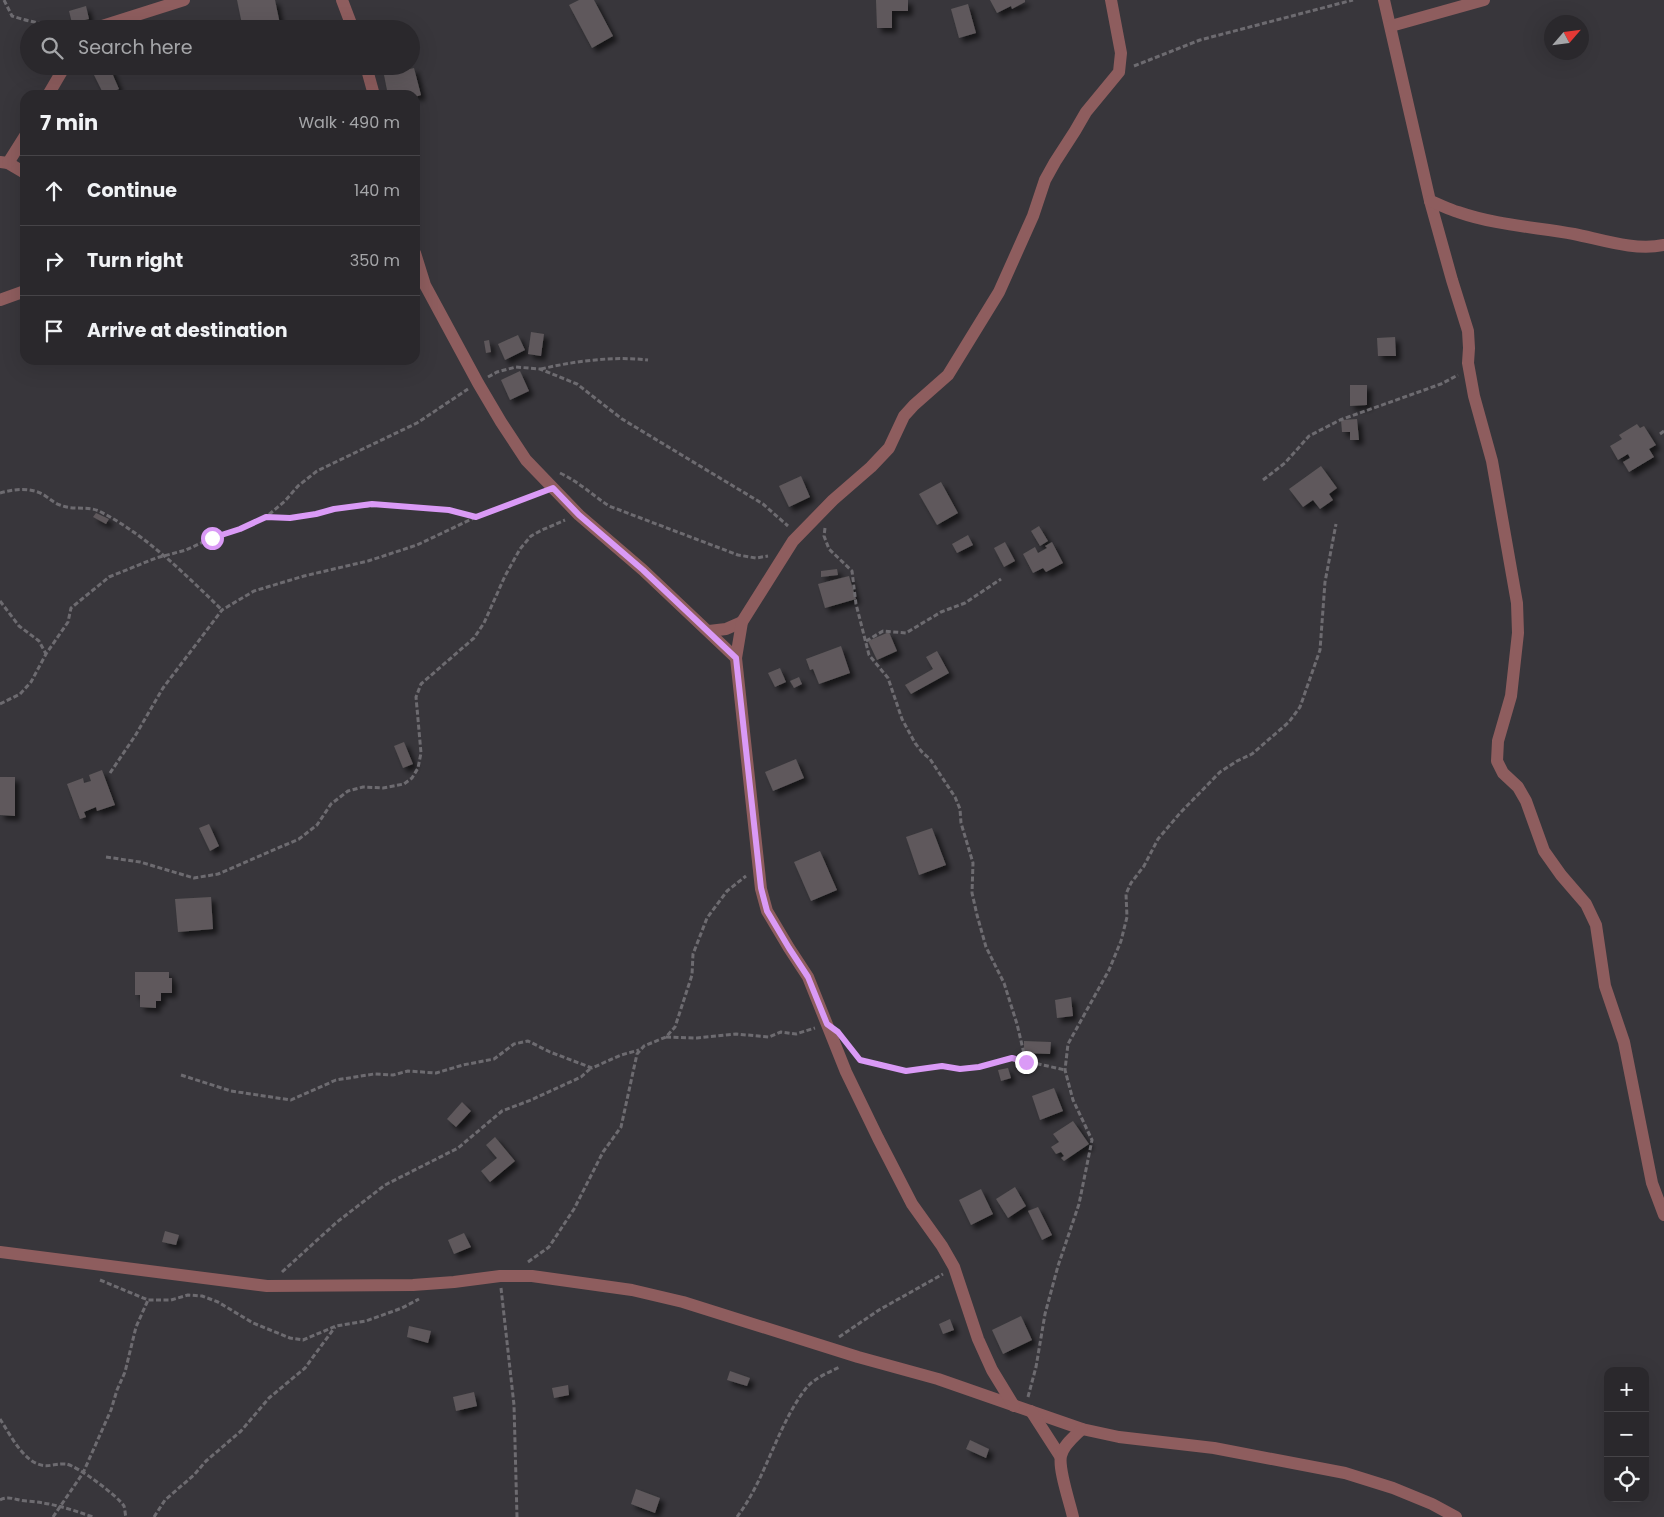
<!DOCTYPE html>
<meta charset="utf-8">
<style>
:root{--surface:#2a282c;--page:#323034;--text:#f1f3f6;--muted:#a5a6a9;--line:#464448}
body{margin:0;font-family:Poppins,sans-serif;background:var(--page);color:var(--text)}
.controls{position:absolute;right:15px;bottom:15px;display:grid;overflow:hidden;border-radius:10px;box-shadow:0 5px 20px #0002}
.controls button{width:45px;height:45px;display:grid;place-items:center;padding:0;border:0;border-bottom:1px solid var(--line);background:var(--surface);color:var(--text);font:25px sans-serif}
.compass{position:absolute;left:1544px;top:15px;width:45px;height:45px;border-radius:50%;background:var(--surface);box-shadow:0 5px 20px #0002;rotate:62deg}
.stop{position:absolute;width:15px;height:15px;margin:-11px;border:4px solid #da9af6;border-radius:50%;background:#fff}
.stop.end{background:#da9af6;border-color:#fff;box-shadow:0 1px 5px #0008}
.list{margin:0;padding:0;list-style:none}
h2{display:flex;justify-content:space-between;align-items:center;height:65px;margin:0;padding:0 20px;font-size:21px}
h2 small{font-size:16px;font-weight:400;color:var(--muted)}
.list li{display:grid;grid-template-columns:32px 1fr auto;gap:15px;align-items:center;box-sizing:border-box;height:70px;padding:0 20px;border-top:1px solid var(--line)}
.list b{display:block;font-size:19px;white-space:nowrap}
.list em{font-size:16px;font-style:normal;color:var(--muted)}
.icon{flex:none;width:28px;height:28px;fill:none;stroke:currentColor;stroke-width:2;stroke-linecap:round;stroke-linejoin:round}
.map{position:relative;flex:none;width:1664px;height:1517px;overflow:hidden}
.search{position:absolute;background:var(--surface);box-shadow:0 5px 20px #0002;left:20px;top:20px;width:400px;height:55px;display:flex;align-items:center;gap:12px;box-sizing:border-box;padding:0 18px;border-radius:28px;color:var(--muted);font-size:19px}
.panel{position:absolute;background:var(--surface);box-shadow:0 5px 20px #0002;left:20px;top:90px;width:400px;height:275px;border-radius:15px}
.map>svg:first-child{display:block}
.building{fill:#5e595b;filter:url(#shadow)}
.lines{fill:none;stroke-linecap:round;stroke-linejoin:round}
.path{stroke:#6d6b70;stroke-width:3;stroke-dasharray:5 2.5;stroke-linecap:butt}
.minor{stroke:#8e5d5e;stroke-width:12}
.route{stroke:#da9af6;stroke-width:6}
</style>
<div class="map">
<svg width="1664" height="1517" viewBox="0 0 1664 1517">
<defs>
<filter id="shadow"><feDropShadow dx="4.5" dy="4.5" stdDeviation="2.5" flood-color="#0009"/></filter>
</defs>
<rect width="100%" height="100%" fill="#38363b"/>
<g class="building">
<polygon points="237,0 275,0 281,29 243,29"/>
<polygon points="579,0 594,0 613,36 592,48 569,5"/>
<polygon points="876,0 908,0 908,11 892,11 892,28 877,28"/>
<polygon points="990,0 1025,0 1025,2 1012,9 1011,6 997,13"/>
<polygon points="968,4 976,33 959,38 951,9"/>
<polygon points="86,6 89,19 72,23 69,11"/>
<polygon points="103,66 109,66 119,89 106,95 104,95 92,71"/>
<polygon points="414,68 421,95 415,97 415,95 388,95 384,75"/>
<polygon points="531,332 544,334 541,356 528,354"/>
<polygon points="518,335 525,350 505,360 498,344"/>
<polygon points="1395,337 1396,356 1378,356 1377,338"/>
<polygon points="489,340 491,352 486,353 484,341"/>
<polygon points="520,371 529,391 510,400 501,380"/>
<polygon points="1350,385 1367,385 1367,405 1350,406"/>
<polygon points="1357,419 1359,440 1350,440 1350,432 1342,432 1341,420"/>
<polygon points="1637,424 1640,428 1644,426 1656,445 1649,449 1654,457 1629,472 1623,462 1630,458 1628,454 1618,460 1610,446 1622,439 1619,435"/>
<polygon points="1321,466 1337,488 1329,494 1333,500 1320,509 1313,500 1303,507 1289,489"/>
<polygon points="801,476 810,497 789,507 779,486"/>
<polygon points="941,482 958,513 937,525 919,494"/>
<polygon points="96,513 109,519 106,524 93,517"/>
<polygon points="1039,526 1048,541 1040,546 1031,531"/>
<polygon points="968,535 973,545 957,553 952,544"/>
<polygon points="1005,542 1015,561 1004,567 994,548"/>
<polygon points="1052,542 1063,563 1046,572 1043,568 1033,573 1023,554 1035,547 1038,553 1047,548 1045,546"/>
<polygon points="837,569 838,575 821,577 821,571"/>
<polygon points="849,576 856,599 825,608 818,584"/>
<polygon points="889,632 897,651 877,660 868,641"/>
<polygon points="841,646 850,673 819,684 813,669 810,670 806,659"/>
<polygon points="937,651 949,673 911,694 905,685 933,669 926,657"/>
<polygon points="780,668 786,682 775,687 768,673"/>
<polygon points="799,677 802,684 794,688 790,681"/>
<polygon points="404,742 413,764 403,768 394,746"/>
<polygon points="796,759 804,778 773,791 765,772"/>
<polygon points="102,770 115,805 97,811 96,807 84,812 86,817 80,819 67,784 83,778 84,783 91,781 89,775"/>
<polygon points="0,777 15,777 15,816 0,815"/>
<polygon points="209,824 219,846 210,851 199,828"/>
<polygon points="932,828 946,865 919,875 906,837"/>
<polygon points="820,851 837,890 811,901 794,862"/>
<polygon points="211,897 213,929 178,932 175,899"/>
<polygon points="135,972 169,972 169,978 172,978 172,993 161,993 161,1001 156,1001 156,1008 140,1007 140,995 135,995"/>
<polygon points="1071,997 1073,1016 1057,1018 1055,1000"/>
<polygon points="1024,1041 1051,1042 1050,1054 1024,1053"/>
<polygon points="1008,1068 1011,1078 1001,1081 998,1070"/>
<polygon points="1054,1088 1063,1111 1040,1120 1032,1096"/>
<polygon points="462,1102 471,1111 456,1127 447,1119"/>
<polygon points="1073,1121 1089,1144 1064,1161 1061,1158 1064,1156 1061,1152 1056,1154 1051,1147 1059,1142 1053,1134"/>
<polygon points="495,1137 515,1161 490,1182 481,1171 497,1158 486,1145"/>
<polygon points="1015,1187 1026,1206 1008,1218 996,1199"/>
<polygon points="981,1189 993,1214 971,1225 959,1200"/>
<polygon points="1038,1207 1052,1235 1042,1240 1028,1211"/>
<polygon points="165,1231 179,1235 176,1245 162,1242"/>
<polygon points="464,1233 471,1247 454,1254 448,1240"/>
<polygon points="1021,1316 1032,1340 1003,1354 992,1330"/>
<polygon points="950,1319 954,1330 943,1334 939,1324"/>
<polygon points="409,1326 431,1331 428,1343 407,1337"/>
<polygon points="730,1371 750,1378 747,1386 727,1380"/>
<polygon points="568,1385 569,1395 554,1398 552,1388"/>
<polygon points="474,1392 477,1406 456,1411 453,1397"/>
<polygon points="970,1440 989,1449 986,1458 966,1449"/>
<polygon points="636,1489 660,1498 655,1513 631,1504"/>
</g>
<g class="lines">
<g class="path">
<path d="M4 0 12 16C36 24 60 27 85 27"/>
<polyline points="1134,66 1200,40 1353,0"/>
<path d="M541 369C575 361 613 356 648 360"/>
<polyline points="488,377 497,372 516,367 540,369 577,384 622,419 763,504 788,526"/>
<polyline points="1660,434 1664,431"/>
<path d="M560 473C579 482 591 494 609 506L738 555 756 558 768 556"/>
<polyline points="1263,480 1285,463 1309,436 1340,420 1441,384 1458,375"/>
<path d="M0 493C14 489 31 487 44 495 50 499 54 503 60 505 74 511 88 505 101 512 147 536 185 574 222 610"/>
<path d="M267 517C284 518 300 517 317 514 323 512 329 510 335 509 384 503 428 504 476 517"/>
<polyline points="825,528 824,536 829,549 852,571 856,604 869,655 888,678 902,719 915,743 922,752 930,759 955,797 960,809 961,823 973,863 972,893 977,915 986,947 1004,983 1017,1024 1026,1062"/>
<polyline points="0,601 19,626 39,641 46,654"/>
<polyline points="866,641 883,631 906,633 941,612 965,603 1001,579"/>
<polyline points="0,704 20,694 31,682 46,654 68,622 71,608 109,577 156,558 186,550 212,538 241,529 266,517 285,501 298,486 317,471 417,423 468,389"/>
<polyline points="110,773 135,736 163,688 222,610 254,591 304,576 368,561 417,545 476,517 540,493"/>
<polyline points="106,857 140,862 194,878 218,874 299,839 317,825 331,804 348,791 363,787 383,788 404,784 412,778 418,768 421,753 416,697 421,684 474,638 484,623 505,576 520,549 531,536 542,530 565,520"/>
<polyline points="666,1037 697,1038 736,1034 769,1037 781,1032 796,1034 815,1028"/>
<polyline points="855,1055 860,1060 866,1062 906,1071 942,1066 960,1069 979,1067 1012,1058 1065,1070"/>
<polyline points="181,1075 231,1091 291,1100 336,1080 374,1074 393,1075 408,1071 436,1073 463,1065 494,1059 514,1044 528,1041 550,1052 592,1068 621,1055 639,1050"/>
<polyline points="528,1262 549,1247 574,1209 603,1152 621,1127 637,1054 644,1046 666,1037 675,1027 692,975 693,954 707,918 727,891 746,876"/>
<polyline points="282,1272 337,1222 385,1185 458,1148 502,1111 531,1100 581,1077 591,1068"/>
<polyline points="100,1280 148,1300 171,1300 188,1295 202,1296 218,1302 253,1323 290,1338 303,1340 336,1326 366,1321 402,1308 419,1299"/>
<polyline points="501,1288 514,1405 517,1517"/>
<polyline points="839,1337 879,1310 943,1274"/>
<polyline points="1028,1397 1036,1367 1045,1314 1058,1266 1079,1204 1092,1140 1073,1100 1065,1070 1068,1044 1109,970 1121,941 1127,917 1126,894 1131,883 1144,866 1158,839 1181,812 1220,772 1237,761 1252,754 1289,722 1300,707 1320,650 1325,582 1336,524"/>
<path d="M0 1419C9 1433 18 1451 32 1461 46 1470 53 1463 66 1464 76 1465 118 1496 124 1506 125 1509 125 1514 126 1517"/>
<path d="M0 1500C10 1495 17 1501 27 1501 52 1503 70 1509 93 1517"/>
<polyline points="53,1517 83,1473 111,1410 117,1390 125,1372 136,1327 148,1300"/>
<polyline points="154,1517 165,1500 194,1475 206,1461 241,1431 269,1398 305,1368 335,1327"/>
<path d="M737 1517C766 1479 777 1425 807 1387 815 1378 829 1372 840 1367"/>
</g>
<g class="minor">
<polyline points="342,0 353,29"/>
<polyline points="1384,0 1430,201 1452,280 1468,331 1469,348 1468,363 1474,396 1492,461 1517,603 1518,633 1511,696 1498,741 1497,761 1503,773 1518,787 1526,801 1544,851 1561,875 1586,904 1596,925 1605,986 1624,1042 1652,1183 1664,1215"/>
<polyline points="1391,26 1484,0"/>
<polyline points="97,29 99,27 184,0"/>
<polyline points="366,66 374,95"/>
<polyline points="48,95 65,66"/>
<polyline points="0,162 8,163 25,173"/>
<polyline points="8,163 25,136"/>
<path d="M1430 201C1439 204 1448 209 1458 212 1495 225 1535 227 1574 234 1603 240 1635 251 1664 245"/>
<polyline points="415,253 425,285 478,383 501,422 526,460 579,515 643,570 736,658"/>
<polyline points="0,300 25,291"/>
<polyline points="709,631 726,629 742,622"/>
<polyline points="0,1252 267,1286 413,1285 454,1282 500,1276 532,1276 632,1290 683,1302 858,1357 938,1379 1082,1429 1119,1437 1214,1448 1345,1473 1393,1488 1432,1504 1456,1517"/>
<polyline points="1014,1406 992,1370 978,1339 954,1267 942,1246 912,1204 878,1138 846,1072 808,977 789,948 767,911 761,889 736,658 742,622 793,541 833,500 871,467 889,448 904,416 914,405 948,375 999,292 1033,216 1045,180 1055,162 1075,131 1086,112 1119,72 1121,53 1111,0"/>
<polyline points="1031,1411 1060,1456"/>
<path d="M1073 1517C1070 1503 1058 1469 1061 1456 1063 1445 1075 1436 1082 1429"/>
</g>
</g>
<g class="lines">
<polyline class="route" points="212,538 240,529 266,517 290,518 316,514 334,509 372,504 449,510 476,517 553,488 579,515 643,570 736,658 761,888 767,911 789,948 808,977 827,1024 838,1032 860,1060 906,1071 942,1066 960,1069 979,1067 1012,1058 1026,1062"/>
</g>
</svg>
<div class="controls">
<button>+</button>
<button>−</button>
<button><svg class="icon" aria-label="locate" viewBox="0 0 24 24"><circle cx="12" cy="12" r="6"/><path d="M12 2v4M12 18v4M2 12h4M18 12h4"/></svg></button>
</div>
<svg class="compass" viewBox="-18 -18 36 36"><path d="M0-13l5 13h-10z" fill="#e53935"/><path d="M0 13l5-13h-10z" fill="#a5a6a9"/></svg>
<div class="stop" style="left:212px;top:538px"></div>
<div class="stop end" style="left:1026px;top:1062px"></div>
<div class="search"><svg class="icon" aria-label="search" viewBox="0 0 24 24"><circle cx="10" cy="10" r="6"/><path d="M15 15l6 6"/></svg>Search here</div>
<section class="panel">
<h2>7 min<small>Walk · 490 m</small></h2>
<ul class="list">
<li><svg class="icon" aria-label="ahead" viewBox="0 0 24 24"><path d="M12 20V5M6 11l6-6 6 6"/></svg><div><b>Continue</b></div><em>140 m</em></li>
<li><svg class="icon" aria-label="right" viewBox="0 0 24 24"><path d="M7 20v-9h11M14 6l5 5-5 5"/></svg><div><b>Turn right</b></div><em>350 m</em></li>
<li><svg class="icon" aria-label="arrive" viewBox="0 0 24 24"><path d="M6 21V4h12l-3 4 3 4H6"/></svg><div><b>Arrive at destination</b></div></li>
</ul>
</section>
</div>
